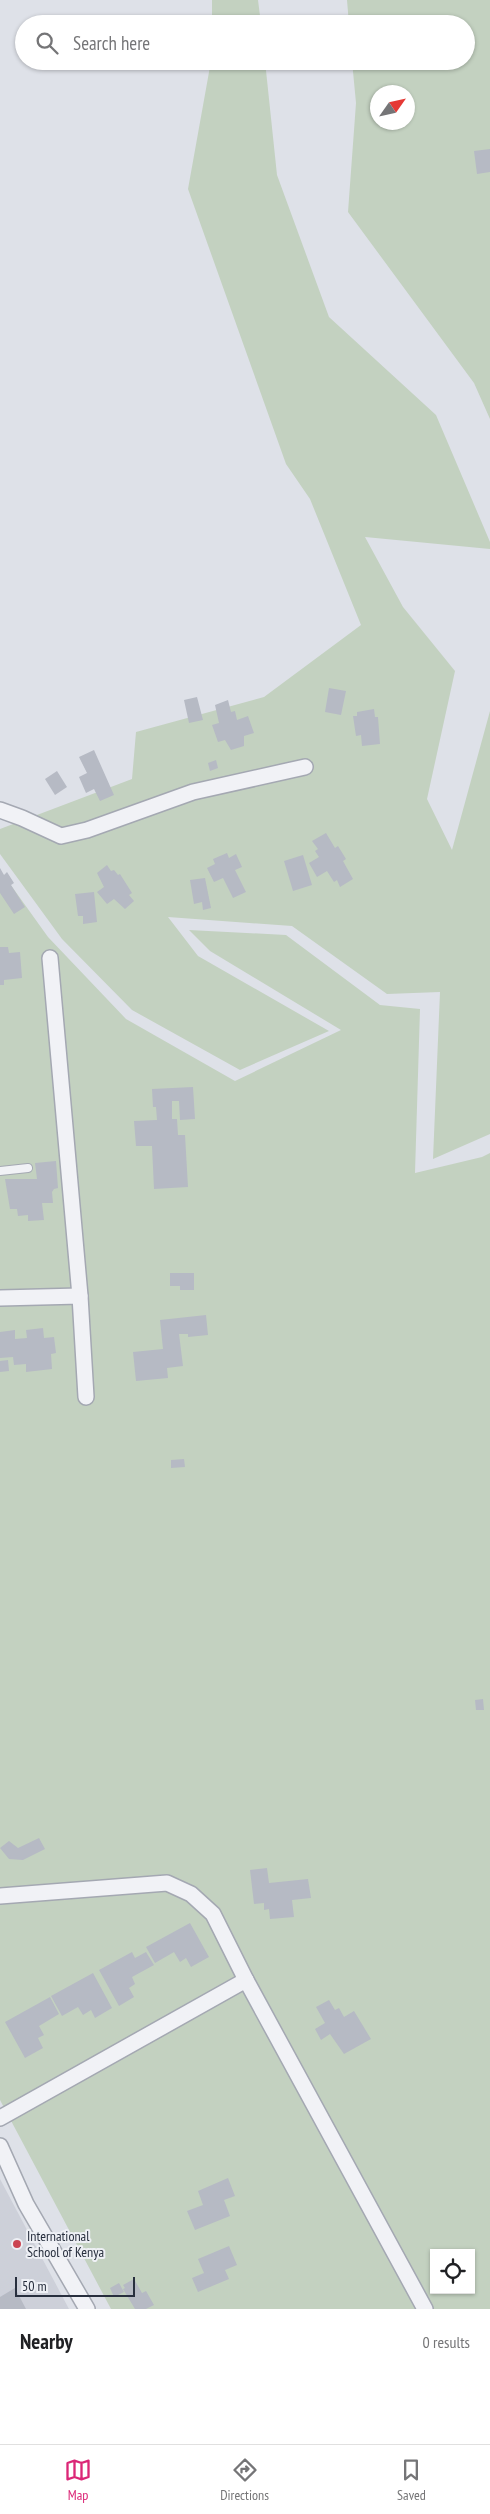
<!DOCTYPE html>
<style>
:root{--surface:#fff;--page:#f2f2f2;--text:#202124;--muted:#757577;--line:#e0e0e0;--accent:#db2777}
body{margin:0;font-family:"PT Sans Narrow",sans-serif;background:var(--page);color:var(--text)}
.controls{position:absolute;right:15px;bottom:15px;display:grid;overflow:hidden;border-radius:0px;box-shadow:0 1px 4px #0004}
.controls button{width:45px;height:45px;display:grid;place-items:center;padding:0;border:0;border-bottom:1px solid var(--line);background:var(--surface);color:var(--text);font:25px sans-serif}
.compass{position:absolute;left:370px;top:85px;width:45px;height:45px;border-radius:50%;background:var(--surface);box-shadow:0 1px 4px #0004;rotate:56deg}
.scale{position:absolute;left:15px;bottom:12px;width:120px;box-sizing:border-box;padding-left:5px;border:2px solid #282f3e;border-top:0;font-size:14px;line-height:18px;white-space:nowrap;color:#282f3e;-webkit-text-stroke:4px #eef0f5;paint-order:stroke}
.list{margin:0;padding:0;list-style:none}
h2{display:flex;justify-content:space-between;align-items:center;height:65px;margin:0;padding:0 20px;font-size:21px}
h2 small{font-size:16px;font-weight:400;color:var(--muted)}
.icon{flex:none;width:28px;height:28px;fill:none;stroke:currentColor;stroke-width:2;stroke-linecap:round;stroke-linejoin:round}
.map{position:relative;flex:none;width:490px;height:2309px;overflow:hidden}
.search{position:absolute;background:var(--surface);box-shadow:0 1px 4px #0004;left:15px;right:15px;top:15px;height:55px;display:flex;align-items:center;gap:12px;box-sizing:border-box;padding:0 18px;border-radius:28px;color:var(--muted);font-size:19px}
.sheet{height:135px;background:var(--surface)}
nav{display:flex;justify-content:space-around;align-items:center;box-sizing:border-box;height:70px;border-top:1px solid var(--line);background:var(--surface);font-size:14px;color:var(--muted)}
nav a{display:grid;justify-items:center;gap:2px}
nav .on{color:var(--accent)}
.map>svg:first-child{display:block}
.built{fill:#cdd0d9}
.green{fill:#c3d1c0;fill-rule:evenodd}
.building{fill:#b6bac4}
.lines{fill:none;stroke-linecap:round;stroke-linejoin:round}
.lane-casing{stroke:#a4a8b2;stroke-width:10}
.street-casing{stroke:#a4a8b2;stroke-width:18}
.lane{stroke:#f1f2f6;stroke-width:8}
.street{stroke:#f1f2f6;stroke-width:15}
.poi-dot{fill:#cb4552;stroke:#eef0f5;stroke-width:2}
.labels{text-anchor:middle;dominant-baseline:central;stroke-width:4;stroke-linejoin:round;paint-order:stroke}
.poi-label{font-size:14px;fill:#282f3e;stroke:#eef0f5;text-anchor:start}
</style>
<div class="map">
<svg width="490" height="2309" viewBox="0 0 490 2309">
<rect width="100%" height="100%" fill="#dee1e8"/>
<polygon class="built" points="0,2179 69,2309 0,2309"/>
<g class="green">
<polygon points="212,0 258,0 261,24 212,24"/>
<path d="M347 0H490V419L474 383 348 212 356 103 352 61H466V24H349ZM378 92H408V122H378Z"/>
<polygon points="211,61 265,61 277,175 329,317 436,415 490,542 490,549 365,537 403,607 455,671 427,799 452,850 490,711 490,1134 433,1159 440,992 387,994 292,926 168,917 198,956 329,1031 240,1070 132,1010 62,939 0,854 0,829 132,779 136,732 264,697 361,625 310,499 286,464 188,189"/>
<path d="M0 870 48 937 126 1019 235 1081 341 1030 210 951 189 930 286 935 380 1005 420 1009 415 1173 482 1157 490 1153V2309H111L0 2100ZM434 2253H471V2290H434Z"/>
</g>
<g class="building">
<polygon points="490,149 490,172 477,174 474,151"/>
<polygon points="329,688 346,691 341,715 325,712"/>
<polygon points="197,697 203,720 189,723 184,700"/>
<polygon points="228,700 231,712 235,711 237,720 248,716 254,733 244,736 244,746 231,750 225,740 218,742 212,725 219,723 215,705"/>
<polygon points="374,709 375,717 378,717 380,744 362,746 361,735 356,736 353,716 357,716 357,712"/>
<polygon points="94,750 114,795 100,801 94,789 86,793 79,777 87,773 79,757"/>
<polygon points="216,760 218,768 210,771 208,763"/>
<polygon points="57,771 67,787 55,795 45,779"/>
<polygon points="326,833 335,848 338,846 346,859 343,861 353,879 340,887 337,880 334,882 327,871 317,877 309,863 319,857 315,851 318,849 312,841"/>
<polygon points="227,853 229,858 236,854 242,867 235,870 246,892 233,898 223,878 214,882 207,868 215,864 213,859"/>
<polygon points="303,855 312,885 293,891 284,861"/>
<polygon points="107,865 111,871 114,870 118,875 120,874 132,893 129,895 134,901 125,909 114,899 107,904 97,892 104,887 97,873"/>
<polygon points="0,868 4,875 7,872 14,883 11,885 25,907 14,914 0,893"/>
<polygon points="205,878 211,908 203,910 202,902 194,904 190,880"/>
<polygon points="94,892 97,922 83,924 83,916 78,916 75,894"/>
<polygon points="0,947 8,947 9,953 20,952 22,978 4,980 4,985 0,985"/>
<polygon points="193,1087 195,1119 180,1120 179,1101 172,1101 172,1119 177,1119 178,1135 185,1135 188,1187 154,1189 152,1146 136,1146 134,1121 157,1120 156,1107 153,1107 152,1089"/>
<polygon points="56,1161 58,1188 54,1189 52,1192 53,1203 42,1203 44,1220 28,1221 28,1215 18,1216 17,1209 10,1209 5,1179 37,1179 35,1163"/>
<polygon points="170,1273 194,1273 194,1290 180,1290 180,1286 170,1286"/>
<polygon points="206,1315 208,1335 188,1337 188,1334 179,1334 183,1366 167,1368 168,1378 136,1381 133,1352 163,1349 160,1320"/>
<polygon points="43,1328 44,1338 54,1337 56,1353 51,1354 52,1369 26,1372 26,1364 14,1365 13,1357 0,1358 0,1332 15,1330 15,1339 27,1338 26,1330"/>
<polygon points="8,1360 9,1371 0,1372 0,1361"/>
<polygon points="184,1459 185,1467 171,1468 171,1460"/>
<polygon points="483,1699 484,1710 476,1710 475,1700"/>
<polygon points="39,1838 45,1849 23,1860 9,1859 0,1848 9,1841 18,1848"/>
<polygon points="267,1868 269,1883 308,1879 311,1898 292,1900 294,1917 270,1919 269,1909 264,1910 264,1903 254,1904 250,1870"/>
<polygon points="190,1923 209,1957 191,1967 186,1958 180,1962 174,1952 155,1963 146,1947"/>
<polygon points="132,1952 135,1958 146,1952 154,1965 132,1977 135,1984 129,1988 134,1997 119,2006 99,1970"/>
<polygon points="93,1973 112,2008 95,2018 91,2010 83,2015 78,2007 62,2016 51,1996"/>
<polygon points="50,1997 59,2014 39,2026 44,2035 38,2038 43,2048 25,2058 5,2022"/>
<polygon points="329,2000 335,2010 339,2008 344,2017 354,2011 371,2039 344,2054 330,2034 321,2040 315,2029 325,2023 316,2007"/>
<polygon points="228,2178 235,2196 224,2200 230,2216 195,2230 187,2211 203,2205 198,2191"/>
<polygon points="229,2246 237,2265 225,2270 229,2279 198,2292 192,2278 204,2273 198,2259"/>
<polygon points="134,2279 142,2293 146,2291 154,2305 146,2309 135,2309 123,2289 125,2288 123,2285"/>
<polygon points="119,2283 124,2292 114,2297 110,2288"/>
<polygon points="15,2288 26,2309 0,2309 0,2297"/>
</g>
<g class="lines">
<g class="lane-casing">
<polyline id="lane" points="0,1171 28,1168"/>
</g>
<g class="street-casing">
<g id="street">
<polyline points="0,810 22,818 61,836 87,830 193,792 305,767"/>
<polyline points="50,958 80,1296"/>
<polyline points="0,1298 80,1296 86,1397"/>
<polyline points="0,1896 167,1883 191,1894 213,1914 246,1980 425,2309"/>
<polyline points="0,2118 246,1980"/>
<polyline points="0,2146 26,2204 87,2309"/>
</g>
</g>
<use href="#lane" class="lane"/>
<use href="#street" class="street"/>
</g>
<circle class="poi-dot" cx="17" cy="2244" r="5"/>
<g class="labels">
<g class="poi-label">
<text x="27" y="2236">International<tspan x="27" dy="16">School of Kenya</tspan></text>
</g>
</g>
</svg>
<div class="controls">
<button><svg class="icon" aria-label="locate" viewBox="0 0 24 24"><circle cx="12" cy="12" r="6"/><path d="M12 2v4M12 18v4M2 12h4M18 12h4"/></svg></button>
</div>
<svg class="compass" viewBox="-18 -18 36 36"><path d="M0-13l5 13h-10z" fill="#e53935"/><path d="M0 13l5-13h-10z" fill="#757577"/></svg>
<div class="scale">50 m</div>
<div class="search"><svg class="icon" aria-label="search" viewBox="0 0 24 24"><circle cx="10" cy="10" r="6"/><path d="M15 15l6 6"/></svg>Search here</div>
</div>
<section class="sheet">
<h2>Nearby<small>0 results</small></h2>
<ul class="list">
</ul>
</section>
<nav>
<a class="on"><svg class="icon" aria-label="map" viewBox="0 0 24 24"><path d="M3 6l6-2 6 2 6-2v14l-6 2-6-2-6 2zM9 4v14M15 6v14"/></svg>Map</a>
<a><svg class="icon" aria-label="directions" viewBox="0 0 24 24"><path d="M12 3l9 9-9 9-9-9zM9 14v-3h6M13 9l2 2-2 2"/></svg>Directions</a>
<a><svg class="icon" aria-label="saved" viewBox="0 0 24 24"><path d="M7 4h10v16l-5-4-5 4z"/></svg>Saved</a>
</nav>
